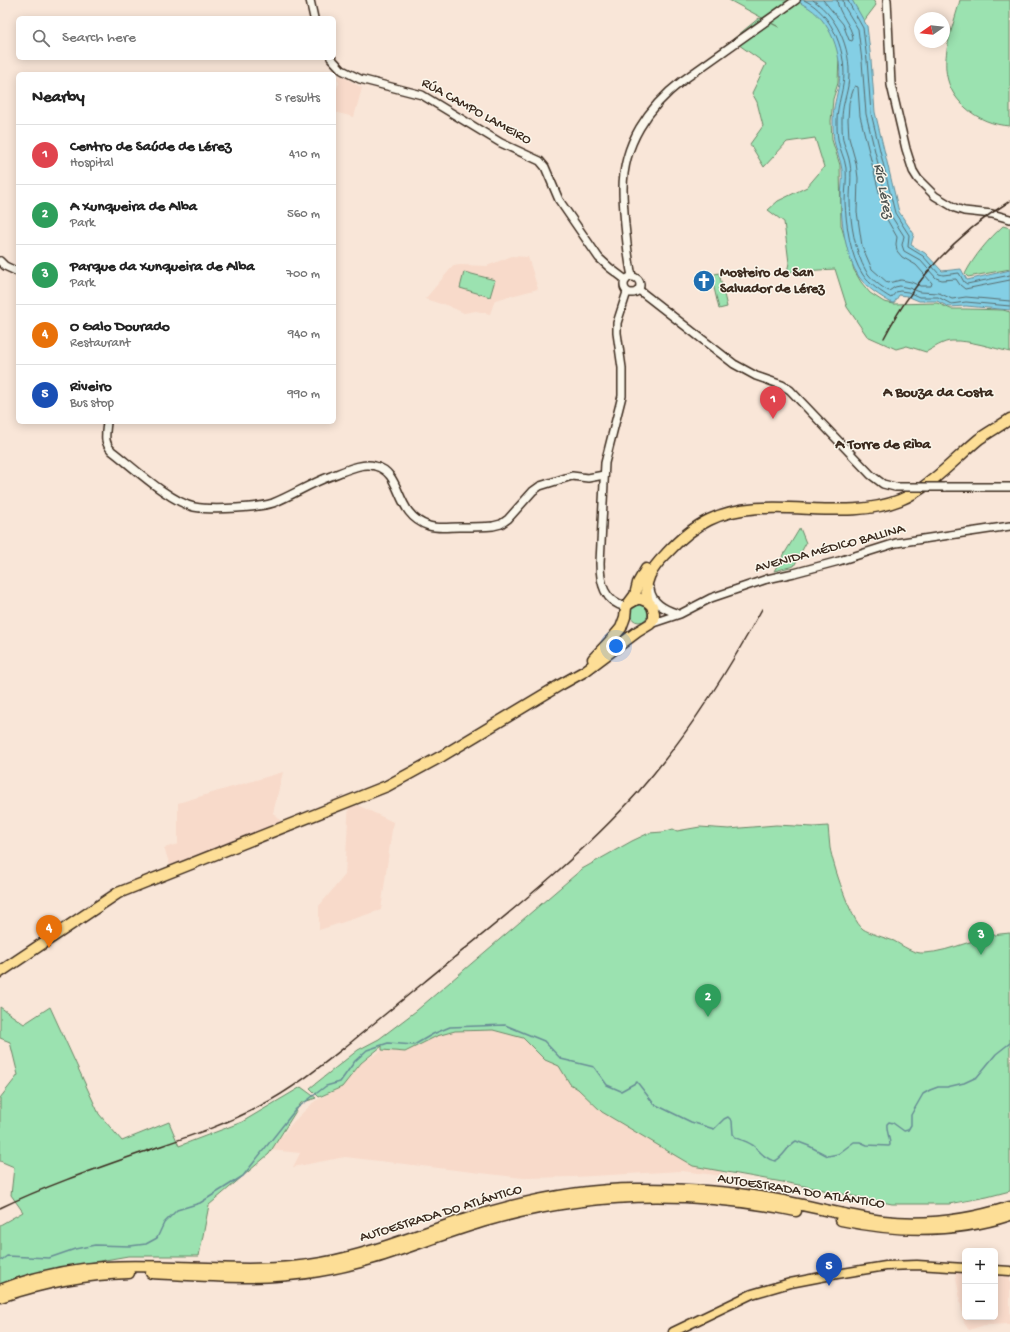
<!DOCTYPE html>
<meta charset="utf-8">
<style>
:root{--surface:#fff;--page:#f6f6f6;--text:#222;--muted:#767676;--line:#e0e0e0;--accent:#db2777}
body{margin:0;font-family:"Gochi Hand",sans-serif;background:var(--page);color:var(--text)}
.controls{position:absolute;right:12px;bottom:12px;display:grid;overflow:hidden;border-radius:6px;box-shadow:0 2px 10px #0003}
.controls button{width:36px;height:36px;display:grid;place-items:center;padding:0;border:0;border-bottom:1px solid var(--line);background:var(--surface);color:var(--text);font:20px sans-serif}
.compass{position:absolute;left:914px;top:12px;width:36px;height:36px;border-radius:50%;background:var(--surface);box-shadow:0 2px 10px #0003;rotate:256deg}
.you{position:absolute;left:616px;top:646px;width:14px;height:14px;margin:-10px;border:3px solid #fff;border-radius:50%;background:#1a73e8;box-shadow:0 0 0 6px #1a73e833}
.badge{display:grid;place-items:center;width:26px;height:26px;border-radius:50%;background:var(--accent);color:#fff;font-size:13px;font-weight:700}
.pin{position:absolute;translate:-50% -33px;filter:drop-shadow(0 1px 2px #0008)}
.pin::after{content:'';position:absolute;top:21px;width:14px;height:12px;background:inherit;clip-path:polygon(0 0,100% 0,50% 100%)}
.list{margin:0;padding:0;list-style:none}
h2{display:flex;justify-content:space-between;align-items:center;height:52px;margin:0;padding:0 16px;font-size:17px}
h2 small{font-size:13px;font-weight:400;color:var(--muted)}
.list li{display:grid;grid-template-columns:26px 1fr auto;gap:12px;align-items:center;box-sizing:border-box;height:60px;padding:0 16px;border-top:1px solid var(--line)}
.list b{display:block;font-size:15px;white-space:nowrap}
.list p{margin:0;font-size:13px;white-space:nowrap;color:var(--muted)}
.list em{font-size:13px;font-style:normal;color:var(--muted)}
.icon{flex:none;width:22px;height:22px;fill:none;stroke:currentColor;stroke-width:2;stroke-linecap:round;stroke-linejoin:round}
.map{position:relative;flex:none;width:1010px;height:1332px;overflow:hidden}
.search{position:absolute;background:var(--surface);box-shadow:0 2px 10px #0003;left:16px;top:16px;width:320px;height:44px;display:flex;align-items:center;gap:10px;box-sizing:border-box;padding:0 14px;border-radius:6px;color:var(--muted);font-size:15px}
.panel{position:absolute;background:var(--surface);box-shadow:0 2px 10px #0003;left:16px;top:72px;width:320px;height:352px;border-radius:6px}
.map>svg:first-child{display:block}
.built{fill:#f8daca}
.green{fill:#9be2b0;stroke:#6b8667}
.water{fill:#84cfe5;stroke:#678d95}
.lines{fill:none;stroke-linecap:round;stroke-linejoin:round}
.shore{stroke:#586c6e;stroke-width:1}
.stream{stroke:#678d95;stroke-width:1.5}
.secondary-casing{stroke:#3b2a1e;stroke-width:10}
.primary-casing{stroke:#3b2a1e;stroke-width:11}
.highway-casing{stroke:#3b2a1e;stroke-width:13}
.secondary{stroke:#fbf7ec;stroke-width:7}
.primary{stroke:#fdde96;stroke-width:8}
.highway{stroke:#fdde96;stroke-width:10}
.rail{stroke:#3b2a1e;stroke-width:1.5}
.secondary-bridge-casing{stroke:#3b2a1e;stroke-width:10;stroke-linecap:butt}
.secondary-bridge{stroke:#fbf7ec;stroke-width:7}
.labels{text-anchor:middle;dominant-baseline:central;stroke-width:3;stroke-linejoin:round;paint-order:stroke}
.street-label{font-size:14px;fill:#3b2a1e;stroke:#fbf7ec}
.poi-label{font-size:14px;font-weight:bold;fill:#3b2a1e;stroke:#fbf7ec;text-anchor:start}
.water-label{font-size:15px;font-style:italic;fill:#4d5350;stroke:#fbf7ec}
.neighbourhood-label{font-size:15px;font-weight:bold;fill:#3b2a1e;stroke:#fbf7ec}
</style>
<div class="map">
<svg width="1010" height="1332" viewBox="0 0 1010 1332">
<rect width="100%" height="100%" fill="#f9e6d8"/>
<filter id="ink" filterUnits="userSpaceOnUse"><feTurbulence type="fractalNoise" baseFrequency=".025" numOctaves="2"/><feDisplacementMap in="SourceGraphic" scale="8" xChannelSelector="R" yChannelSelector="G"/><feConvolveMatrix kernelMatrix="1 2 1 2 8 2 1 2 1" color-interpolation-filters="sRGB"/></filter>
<g filter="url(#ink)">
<g class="built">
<polygon points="341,75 362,88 354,117 334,112 334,95 339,83 337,77"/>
<polygon points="512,256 528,257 538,289 495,300 490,314 476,311 464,313 444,304 441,304 425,299 453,266 460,265 487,266"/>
<polygon points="283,772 273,813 286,826 172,871 164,848 178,844 178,803"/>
<polygon points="349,801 393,822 381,910 319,930 319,906 345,875"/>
<polygon points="493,1030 523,1038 545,1060 583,1075 719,1164 724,1176 682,1171 574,1177 523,1178 345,1157 293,1167 300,1153 270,1150 294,1121 315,1101 341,1087 361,1063 382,1050 405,1052 437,1036 455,1031"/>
<polygon points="955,1271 965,1272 965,1317 995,1317 995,1274 1010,1275 1010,1324 985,1325 969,1330 964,1323"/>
</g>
<g class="green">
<path d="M729 0H873L876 5 839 54 838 83 833 99 831 121 832 140 840 165 841 225 854 270 861 282 870 293 884 302 894 304 937 303 951 309H967L1003 310 1010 312V352C993 348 969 340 952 341 943 341 934 348 926 352L907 346 896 349 867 336 847 307 835 269 787 272 789 263 784 222 768 210 778 201 807 187 824 167 815 138 787 142 764 167 750 144 763 126 757 102 752 93 766 64 732 40 759 18 779 27Z"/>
<path d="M960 0H1010V126C993 125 978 119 966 108 931 77 950 38 960 0Z"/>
<path d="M1003 226 1010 228V269L968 277 965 274C975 255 988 240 1003 226Z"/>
<polygon points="464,272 495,280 490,297 460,288"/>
<polygon points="719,273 727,307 719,309 711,275"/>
<polygon points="800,528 806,543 794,566 774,571"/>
<circle cx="639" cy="613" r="9"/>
<path d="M776 825 814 827 828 826C829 833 829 841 830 848 833 864 850 919 863 929 869 933 885 938 894 941 903 946 914 954 924 953 952 952 981 934 1010 933V1191L987 1197 949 1204H892L799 1185 693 1166 602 1112 578 1089 570 1084 559 1066 545 1060 523 1038 493 1030 455 1031 437 1036 405 1052 382 1050V1046L361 1063 342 1087 319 1097 310 1088 358 1050 379 1039 416 1011 582 869 632 841 649 833 663 832 673 829 677 831 700 827 729 829Z"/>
<polygon points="0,1007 24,1024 50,1007 99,1114 122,1141 169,1122 179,1146 242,1122 301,1087 316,1098 301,1103 269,1154 209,1205 199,1256 128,1256 42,1271 0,1284 0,1225 23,1212 11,1195 14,1167 0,1161 0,1098 18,1075 10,1042 0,1038"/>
</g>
<path class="water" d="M790 0H852L867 26 871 60 875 112 899 212 914 234 911 245 925 253 942 271 961 269 967 280 1010 270V310L966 306 949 307 937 301H919L907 296 899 295 894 303H892C881 297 867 288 859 277 846 257 841 224 841 200 841 190 843 180 842 170 841 160 836 151 834 141 833 134 833 126 833 119 833 107 837 96 839 84 843 55 831 19 804 5 800 2 794 1 790 0Z"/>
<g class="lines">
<g class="shore">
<path d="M804 0C833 13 848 55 843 85 841 97 837 108 837 121 837 127 837 133 838 139 839 149 845 158 846 168 847 180 845 191 845 202 846 224 850 256 863 275 869 284 881 292 891 298L896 292 900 291 908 292 919 297H938L951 304 966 302 1010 306"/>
<path d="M813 0C840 19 853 54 848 86 846 97 842 107 842 119 842 126 842 134 843 140 845 148 849 156 850 164 852 176 850 188 850 200 850 222 855 252 866 271 871 279 881 287 889 291L895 287 900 286 909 288 920 292 939 293 952 299 966 297 1010 301"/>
<path d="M823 0 843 24 849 40 852 41 853 39C852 25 838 14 837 0"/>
<polyline points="843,0 844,6 858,29 862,61 866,114 890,214 904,236 902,245 904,251 920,260 936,278 942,280 956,279 960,285 965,289 1010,280"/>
<polyline points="848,0 849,3 863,28 867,60 871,113 895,213 909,235 908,247 923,256 939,274 943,275 959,273 964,282 967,284 1010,275"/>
<polygon points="855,86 858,87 860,116 885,216 897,237 896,244 897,251 902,257 916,265 932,283 931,286 920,286 911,282 901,280 888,283 872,269 862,246 857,212 858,178 856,163 849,138 848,120 849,103"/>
</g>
<path class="stream" d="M0 1261 7 1256 49 1258 75 1249 95 1245 130 1246 146 1244 157 1238 164 1223 177 1210 200 1203 243 1176 296 1109 326 1086 340 1082 355 1061 367 1050 388 1043 414 1045 433 1034 450 1027 505 1025 544 1041 561 1059 594 1067 607 1085 621 1091 637 1082 654 1104 691 1122 714 1129 724 1119 728 1117 732 1121 733 1134 735 1137C740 1140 750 1142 755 1147 761 1153 766 1159 775 1161 784 1157 787 1146 796 1141L809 1146 828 1156 838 1154 854 1142H860L867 1145 889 1146 890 1145C890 1137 886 1132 887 1124L889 1122 893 1123 904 1131 908 1130 911 1125V1115L923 1094 930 1090 938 1087H947L964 1083 977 1077 996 1054 1010 1043"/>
<g class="secondary-casing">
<g id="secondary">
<polyline points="310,0 314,18"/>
<polyline points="887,0 891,85 906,149 913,171 918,179 935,196 955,208 964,211 992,214 1010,219"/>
<polyline points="331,58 342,70 360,79 422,95 501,143 540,161 545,167 559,200 599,258 610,268 626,280"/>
<polyline points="0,261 5,266 18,272"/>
<path d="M632 276C628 259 627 243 625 225 624 213 623 201 623 189 623 144 648 107 682 81L796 0"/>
<circle cx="632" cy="285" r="8"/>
<polyline points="639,290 734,364 756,376 782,385 790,390 871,475 883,484 895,487"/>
<path d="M107 422C106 434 103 442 112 451 133 467 170 502 194 507 209 510 223 509 237 508 249 507 261 507 273 503 293 495 311 483 331 476 343 472 361 462 375 466 404 473 393 514 429 526 438 529 450 527 459 527 471 527 482 527 493 526L501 524 508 519 533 491 540 486 572 476 588 478 604 475"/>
<polyline points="944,487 1010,487"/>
<polyline points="794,573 839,561 896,543 1010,526"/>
<path d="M650 589C652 603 664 609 676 613"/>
<path d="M626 607C604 602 600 583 600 563L605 463 622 396V368L617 333V323L627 292"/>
<polyline points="650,624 680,614 711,598 767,579"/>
</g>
</g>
<g class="primary-casing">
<g id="primary">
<polyline points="995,1270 1010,1271"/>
<polyline points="673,1332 752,1294 790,1283 837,1274 886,1266 917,1265 965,1268"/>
</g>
</g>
<g class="highway-casing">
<g id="highway">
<path d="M648 602C642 582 652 568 666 554 678 541 692 528 709 520 766 492 840 524 900 500 928 489 956 458 979 439 989 432 1000 426 1010 419"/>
<polyline points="593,659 611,640 621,628 625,617 626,607 635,595 638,583 646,569"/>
<polyline points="0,972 118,893 387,786 442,756 560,685 585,671 637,632 650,624 654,619 654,613 652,606 648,602 641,599 637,599 630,603"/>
<path d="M841 1220C897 1232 955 1233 1010 1215"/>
<path d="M151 1273C207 1276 263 1281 319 1271 378 1262 432 1236 489 1220 590 1191 694 1190 796 1211"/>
<path d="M0 1290C34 1277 69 1269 105 1267 178 1263 251 1276 322 1263 370 1254 414 1236 460 1221 518 1202 582 1188 643 1189 684 1189 725 1191 766 1198 805 1204 843 1216 883 1221 926 1226 969 1220 1010 1207"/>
<path d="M0 1297C42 1283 84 1274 129 1273"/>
</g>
</g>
<use href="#secondary" class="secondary"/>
<use href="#primary" class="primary"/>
<use href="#highway" class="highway"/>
<g class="rail">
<path d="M884 338C913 282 956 234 1010 201"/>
<path d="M0 1208C48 1185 98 1168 149 1150 187 1137 225 1125 260 1106 293 1089 321 1066 350 1043 374 1023 399 1003 423 983 497 922 575 863 639 791 688 735 727 673 762 609"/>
</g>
<g class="secondary-bridge-casing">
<g id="secondary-bridge">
<polyline points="895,487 944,487"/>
<polyline points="767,579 794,573"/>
</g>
</g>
<use href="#secondary-bridge" class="secondary-bridge"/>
</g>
</g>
<defs>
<g id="church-disc" transform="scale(1.15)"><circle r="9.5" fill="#1f6fb2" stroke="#fbf7ec"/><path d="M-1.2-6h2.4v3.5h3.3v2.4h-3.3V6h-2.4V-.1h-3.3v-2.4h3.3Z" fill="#fff"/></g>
</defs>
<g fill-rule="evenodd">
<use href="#church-disc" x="704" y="281"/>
</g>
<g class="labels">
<g class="street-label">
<text transform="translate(476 112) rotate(29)">RÚA CAMPO LAMEIRO</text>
<text transform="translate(830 549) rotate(-15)">AVENIDA MÉDICO BALLINA</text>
<text transform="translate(801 1192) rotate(9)">AUTOESTRADA DO ATLÁNTICO</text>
<text transform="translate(441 1214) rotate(-17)">AUTOESTRADA DO ATLÁNTICO</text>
</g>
<g class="poi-label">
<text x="720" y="273">Mosteiro de San<tspan x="720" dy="16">Salvador de Lérez</tspan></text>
</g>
<g class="water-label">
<text transform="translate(883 191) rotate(79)">Río Lérez</text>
</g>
<g class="neighbourhood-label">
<text x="938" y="393">A Bouza da Costa</text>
<text x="883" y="445">A Torre de Riba</text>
</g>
</g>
</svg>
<div class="controls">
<button>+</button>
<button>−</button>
</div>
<svg class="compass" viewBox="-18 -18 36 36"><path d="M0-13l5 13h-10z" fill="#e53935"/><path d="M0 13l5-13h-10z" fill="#767676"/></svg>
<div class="you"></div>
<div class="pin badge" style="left:773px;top:419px;background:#e0444e">1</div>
<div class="pin badge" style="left:708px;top:1017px;background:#2e9e5b">2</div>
<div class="pin badge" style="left:981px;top:955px;background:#2e9e5b">3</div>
<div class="pin badge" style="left:49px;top:948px;background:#e8710a">4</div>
<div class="pin badge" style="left:829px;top:1286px;background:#1a4fb4">5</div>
<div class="search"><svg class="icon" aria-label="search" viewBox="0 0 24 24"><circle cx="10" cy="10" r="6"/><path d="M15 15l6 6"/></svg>Search here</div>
<section class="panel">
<h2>Nearby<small>5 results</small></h2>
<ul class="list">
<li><span class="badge" style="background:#e0444e">1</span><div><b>Centro de Saúde de Lérez</b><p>Hospital</p></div><em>410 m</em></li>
<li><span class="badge" style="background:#2e9e5b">2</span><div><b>A Xunqueira de Alba</b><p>Park</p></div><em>560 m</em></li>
<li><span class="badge" style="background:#2e9e5b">3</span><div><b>Parque da Xunqueira de Alba</b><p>Park</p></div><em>700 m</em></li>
<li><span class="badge" style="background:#e8710a">4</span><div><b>O Galo Dourado</b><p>Restaurant</p></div><em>940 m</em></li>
<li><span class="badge" style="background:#1a4fb4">5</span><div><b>Riveiro</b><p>Bus stop</p></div><em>990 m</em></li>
</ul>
</section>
</div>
